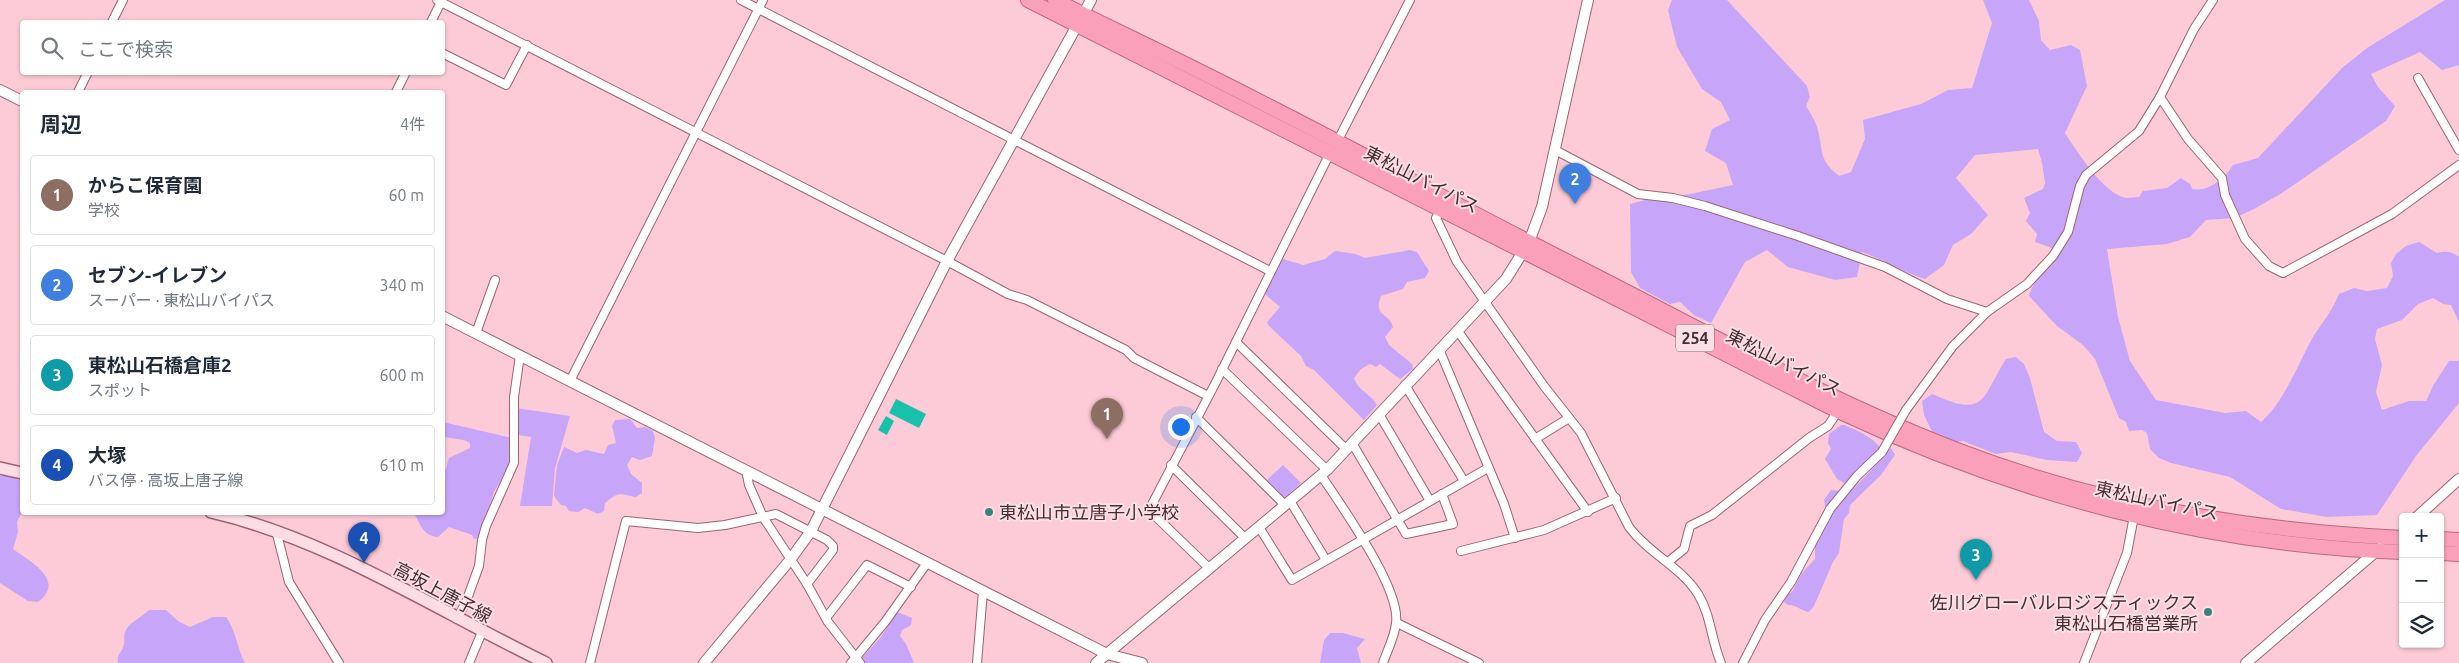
<!DOCTYPE html>
<html lang="ja">
<meta charset="utf-8">
<style>
:root{--surface:#fff;--page:#f6f6f7;--text:#1f2937;--muted:#747a83;--line:#e0e1e3;--accent:#111827}
body{margin:0;font-family:Ubuntu,"Noto Sans JP",sans-serif;background:var(--page);color:var(--text)}
.controls{position:absolute;right:15px;bottom:15px;display:grid;overflow:hidden;border-radius:5px;box-shadow:0 1px 4px #0004}
.controls button{width:45px;height:45px;display:grid;place-items:center;padding:0;border:0;border-bottom:1px solid var(--line);background:var(--surface);color:var(--text);font:25px sans-serif}
.you{position:absolute;left:1180px;top:426px;width:18px;height:18px;margin:-12px;border:4px solid #fff;border-radius:50%;background:#1a73e8;box-shadow:0 0 0 8px #1a73e833}
.badge{display:grid;place-items:center;width:32px;height:32px;border-radius:50%;background:var(--accent);color:#fff;font-size:16px;font-weight:700}
.pin{position:absolute;translate:-50% -41px;filter:drop-shadow(0 1px 2px #0008)}
.pin::after{content:'';position:absolute;top:26px;width:18px;height:15px;background:inherit;clip-path:polygon(0 0,100% 0,50% 100%)}
.list{margin:0;padding:0;list-style:none}
h2{display:flex;justify-content:space-between;align-items:center;height:65px;margin:0;padding:0 20px;font-size:21px}
h2 small{font-size:16px;font-weight:400;color:var(--muted)}
.list li{display:grid;grid-template-columns:32px 1fr auto;gap:15px;align-items:center;box-sizing:border-box;height:80px;margin:0 10px 10px;padding:0 10px;border:1px solid var(--line);border-radius:5px}
.list b{display:block;font-size:19px;white-space:nowrap}
.list p{margin:0;font-size:16px;white-space:nowrap;color:var(--muted)}
.list em{font-size:16px;font-style:normal;color:var(--muted)}
.icon{flex:none;width:28px;height:28px;fill:none;stroke:currentColor;stroke-width:2;stroke-linecap:round;stroke-linejoin:round}
.map{position:relative;flex:none;width:2459px;height:663px;overflow:hidden}
.search{position:absolute;background:var(--surface);box-shadow:0 1px 4px #0004;left:20px;top:20px;width:425px;height:55px;display:flex;align-items:center;gap:12px;box-sizing:border-box;padding:0 18px;border-radius:5px;color:var(--muted);font-size:19px}
.panel{position:absolute;background:var(--surface);box-shadow:0 1px 4px #0004;left:20px;top:90px;width:425px;height:425px;border-radius:5px}
.map>svg:first-child{display:block}
.green{fill:#c7a6fa}
.water{fill:#19c1ad}
.lines{fill:none;stroke-linecap:round;stroke-linejoin:round}
.minor-casing{stroke:#9b6473;stroke-width:10}
.tertiary-casing{stroke:#9b6473;stroke-width:12}
.secondary-casing{stroke:#9b6473;stroke-width:14}
.trunk-casing{stroke:#ba6981;stroke-width:16}
.minor{stroke:#fff;stroke-width:8}
.tertiary{stroke:#fff;stroke-width:10}
.secondary{stroke:#fddce6;stroke-width:11}
.trunk{stroke:#faa0bb;stroke-width:14}
.minor-bridge-casing{stroke:#9b6473;stroke-width:10;stroke-linecap:butt}
.minor-bridge{stroke:#fff;stroke-width:8}
.poi-dot{fill:#3e8277;stroke:#fae0e6;stroke-width:2}
.labels{text-anchor:middle;dominant-baseline:central;stroke-width:4;stroke-linejoin:round;paint-order:stroke}
.shield{fill:#fae0e6;stroke:#7c6369;stroke-width:1}
.shield-label{font-size:16px;font-weight:bold;fill:#462d34}
.street-label{font-size:18px;fill:#462d34;stroke:#fae0e6}
.poi-label{font-size:18px;fill:#462d34;stroke:#fae0e6;text-anchor:start}
</style>
<div class="map">
<svg width="2459" height="663" viewBox="0 0 2459 663">
<rect width="100%" height="100%" fill="#fdcbd7"/>
<g class="green">
<path d="M1672 0H1727L1807 86 1810 97 1806 106C1810 113 1815 120 1817 127 1824 151 1817 158 1839 176L1851 172 1865 139 1863 120 1921 104 1948 90 1972 88 1992 23 1983 0H2029L2039 21 2041 40 2050 50 2071 45 2080 50 2087 86 2065 133C2076 150 2105 196 2127 198 2131 198 2135 197 2139 197L2143 191 2167 188 2181 178 2190 184 2192 189C2209 192 2224 179 2233 165L2258 158 2342 68 2367 48 2445 0H2459V65L2442 70 2420 52 2371 74 2378 87 2395 106 2386 121 2282 193 2254 209 2235 218 2206 220 2190 237 2167 244 2107 249 2118 317 2130 361 2156 400 2225 413 2246 411 2261 422C2284 402 2298 364 2313 337 2322 323 2332 311 2339 294L2354 288 2367 291 2387 288 2393 276 2391 263 2396 254 2406 246 2419 242 2437 253C2445 251 2451 251 2459 257V322L2451 305 2443 304 2433 298 2418 304 2402 320 2377 329 2375 339 2382 365 2376 392 2382 410 2409 401H2426L2434 384 2449 361H2459V403L2416 456 2377 515 2327 517 2281 509 2230 477 2171 463 2159 458 2150 449 2147 433 2142 430 2129 431 2126 422 2119 418 2095 359 2083 345 2057 326 2029 296C2033 279 2050 265 2060 251L2035 242 2037 234 2026 221 2030 213 2024 198 2043 189 2045 183 2042 163 2038 149 1975 155 1956 178 1988 215 1971 234 1953 245 1944 265 1925 279C1903 272 1884 260 1862 252L1857 277 1835 280 1788 267 1767 250 1745 262 1711 323 1694 315 1680 302 1670 304 1640 288 1631 272 1630 204 1645 200 1690 194 1733 185 1726 163 1705 151 1712 129 1730 120 1721 102 1702 89 1677 47 1668 10Z"/>
<path d="M1410 250 1417 252 1429 271 1425 278 1407 282 1403 289 1381 296C1373 317 1389 312 1393 327L1385 337 1389 345 1412 364 1413 369 1400 379 1380 364 1376 367 1370 364 1361 369 1354 378C1358 391 1371 394 1377 405L1364 420 1314 370 1306 366 1301 356 1269 326 1267 322 1280 307 1266 295 1265 291 1279 261 1283 259 1303 265 1325 259 1335 251 1356 254 1365 258Z"/>
<path d="M2016 357 2024 364 2030 378 2044 432 2057 441 2076 442 2082 453 2077 462 2047 460 2011 452 1996 454 1963 441 1949 443 1934 436 1924 415 1922 401 1932 394C1987 419 1981 398 2006 359Z"/>
<polygon points="516,408 570,416 555,468 552,506 520,506 531,437 518,435"/>
<path d="M630 419 637 428 645 427 653 431 655 438 652 456 640 460 632 457 627 465 631 474 642 483V493L636 497C618 494 620 491 605 503L604 511 598 514 585 508 578 512 569 511 566 506 561 505 554 496 557 465 564 447 577 453 586 450 604 454 608 445 616 443 612 426 615 420Z"/>
<path d="M443 422 512 438 513 461 494 492 480 538 474 539 472 535 449 527 438 537C424 536 421 526 415 515L416 513 442 512 443 479 449 458 470 448V443L464 440 443 437Z"/>
<path d="M1841 425H1845C1857 431 1874 437 1881 449L1844 483 1837 479 1825 459 1831 449 1828 443 1829 434Z"/>
<path d="M1891 448 1895 455 1881 475 1850 505 1849 513 1844 519 1839 553 1833 562 1814 606 1809 612C1802 611 1795 604 1788 605L1784 602 1786 595 1792 592 1801 574 1815 559V546L1828 522 1824 500 1831 490 1849 492C1865 479 1876 463 1891 448Z"/>
<polygon points="1283,465 1301,483 1284,498 1266,481"/>
<path d="M0 476H9L22 481V512L17 522 18 532 13 549C29 561 67 580 38 602L28 601 0 583Z"/>
<path d="M149 610H166L178 621 190 627 213 617H226C236 630 237 648 245 663H118C116 654 123 652 124 644 125 640 123 636 125 632 128 623 142 617 149 610Z"/>
<polygon points="897,612 912,618 911,625 902,630 900,636 906,644 914,663 865,663 862,658 881,637"/>
<polygon points="1330,633 1343,633 1365,639 1357,648 1361,663 1320,663 1324,640"/>
</g>
<g class="water">
<polygon points="896,399 926,414 919,428 889,413"/>
<polygon points="886,416 894,421 887,435 878,430"/>
</g>
<g class="lines">
<g class="minor-casing">
<g id="minor">
<polyline points="437,0 947,261 1008,294 1027,300 1126,350 1134,358 1208,396"/>
<polyline points="741,0 1270,271"/>
<polyline points="112,22 123,0"/>
<polyline points="431,22 442,0"/>
<polyline points="442,53 506,85 527,45"/>
<polyline points="2418,78 2459,150"/>
<polyline points="78,92 88,72"/>
<polyline points="396,92 406,72"/>
<polyline points="2160,97 2188,139 2222,178 2225,195 2245,239 2269,266 2283,273 2392,214 2459,165"/>
<polyline points="1337,142 1410,0"/>
<polyline points="1555,150 1638,194 1673,198 1705,206 1798,236 1885,267 1947,299 1987,312"/>
<path d="M1441 209 1436 218 1457 262 1544 386 1581 433 1629 527C1648 553 1680 566 1698 594 1711 615 1711 640 1721 663"/>
<polyline points="1457,330 1588,512"/>
<polyline points="476,333 495,280"/>
<polyline points="1236,342 1346,449"/>
<polyline points="1439,349 1504,504 1515,538"/>
<polyline points="1222,369 1327,470"/>
<polyline points="570,381 763,0"/>
<polyline points="1405,385 1464,481"/>
<polyline points="1906,410 1953,346 1987,312 2027,284 2053,256 2068,232 2080,186 2086,175 2139,131 2160,97 2194,29 2213,0"/>
<polyline points="1379,414 1430,501"/>
<polyline points="1196,417 1284,504"/>
<polyline points="1535,439 1569,418"/>
<polyline points="1352,443 1406,534 1453,524 1442,494"/>
<polyline points="1171,465 1245,538"/>
<polyline points="746,470 749,485 763,517 807,584 828,622 860,663"/>
<path d="M1321 475C1341 506 1401 588 1396 623 1395 636 1387 651 1383 663"/>
<polyline points="1290,501 1326,560"/>
<polyline points="1259,527 1292,580 1488,468"/>
<polyline points="276,530 289,582 339,663"/>
<polyline points="1461,551 1544,530 1616,498"/>
<polyline points="1668,562 1684,549 1690,526 1712,515 1809,438 1828,426 1838,411"/>
<polyline points="1209,568 1149,510 1216,382 1330,153"/>
<polyline points="826,618 867,565 911,587"/>
<polyline points="457,619 466,602 479,566 482,540 486,526 514,463 514,397 520,355"/>
<polyline points="1397,623 1479,663"/>
<polyline points="469,663 482,632"/>
<polyline points="590,663 626,521 698,528 725,525 776,514 827,540 833,546 833,550 807,584"/>
<polyline points="851,663 885,622 927,563"/>
<polyline points="977,663 983,591"/>
<polyline points="1743,663 1765,620 1791,582 1830,509 1857,476 1882,452"/>
<polyline points="2084,663 2127,553 2134,516"/>
</g>
</g>
<g class="tertiary-casing">
<g id="tertiary">
<polyline points="0,90 22,101"/>
<polyline points="442,316 1107,654 1142,663"/>
<polyline points="2417,517 2459,479"/>
<polyline points="704,663 790,560 811,531 947,261 1091,0"/>
<polyline points="1096,663 1327,470 1506,279 1529,242 1542,207 1588,0"/>
<polyline points="2246,663 2380,548"/>
</g>
</g>
<g class="secondary-casing">
<g id="secondary">
<polyline points="0,468 22,473"/>
<path d="M211 512C329 539 438 611 546 663"/>
</g>
</g>
<g class="trunk-casing">
<g id="trunk">
<path d="M1028 0 1838 411C2015 494 2207 546 2403 552"/>
<path d="M1055 0C1105 26 1156 49 1207 75 1334 138 1459 207 1586 271 1708 333 1829 401 1957 450 2100 505 2250 531 2403 538"/>
<polyline points="2440,539 2459,540"/>
<polyline points="2440,553 2459,554"/>
</g>
</g>
<use href="#minor" class="minor"/>
<use href="#tertiary" class="tertiary"/>
<use href="#secondary" class="secondary"/>
<use href="#trunk" class="trunk"/>
<g class="minor-bridge-casing">
<polyline id="minor-bridge" points="1882,452 1906,410"/>
</g>
<use href="#minor-bridge" class="minor-bridge"/>
</g>
<g class="poi-dot">
<circle cx="989" cy="512" r="5"/>
<circle cx="2208" cy="612" r="5"/>
</g>
<g class="labels">
<rect class="shield" x="1676" y="324.5" width="38" height="27" rx="4"/>
<g class="shield-label">
<text x="1695" y="338">254</text>
</g>
<g class="street-label">
<text transform="translate(1422 179) rotate(27)">東松山バイパス</text>
<text transform="translate(1784 362) rotate(27)">東松山バイパス</text>
<text transform="translate(2157 500) rotate(12)">東松山バイパス</text>
<text transform="translate(443 592) rotate(28)">高坂上唐子線</text>
</g>
<g class="poi-label">
<text x="999" y="512">東松山市立唐子小学校</text>
<text x="2198" y="602" text-anchor="end">佐川グローバルロジスティックス<tspan x="2198" dy="21">東松山石橋営業所</tspan></text>
</g>
</g>
</svg>
<div class="controls">
<button>+</button>
<button>−</button>
<button><svg class="icon" aria-label="layers" viewBox="0 0 24 24"><path d="M12 4l9 5-9 5-9-5zM3 14l9 5 9-5"/></svg></button>
</div>
<div class="you"></div>
<div class="pin badge" style="left:1107px;top:439px;background:#8d6e63">1</div>
<div class="pin badge" style="left:1575px;top:204px;background:#3f7fe0">2</div>
<div class="pin badge" style="left:1976px;top:580px;background:#0f9aa8">3</div>
<div class="pin badge" style="left:364px;top:563px;background:#1a4fb4">4</div>
<div class="search"><svg class="icon" aria-label="search" viewBox="0 0 24 24"><circle cx="10" cy="10" r="6"/><path d="M15 15l6 6"/></svg>ここで検索</div>
<section class="panel">
<h2>周辺<small>4件</small></h2>
<ul class="list">
<li><span class="badge" style="background:#8d6e63">1</span><div><b>からこ保育園</b><p>学校</p></div><em>60 m</em></li>
<li><span class="badge" style="background:#3f7fe0">2</span><div><b>セブン-イレブン</b><p>スーパー · 東松山バイパス</p></div><em>340 m</em></li>
<li><span class="badge" style="background:#0f9aa8">3</span><div><b>東松山石橋倉庫2</b><p>スポット</p></div><em>600 m</em></li>
<li><span class="badge" style="background:#1a4fb4">4</span><div><b>大塚</b><p>バス停 · 高坂上唐子線</p></div><em>610 m</em></li>
</ul>
</section>
</div>
